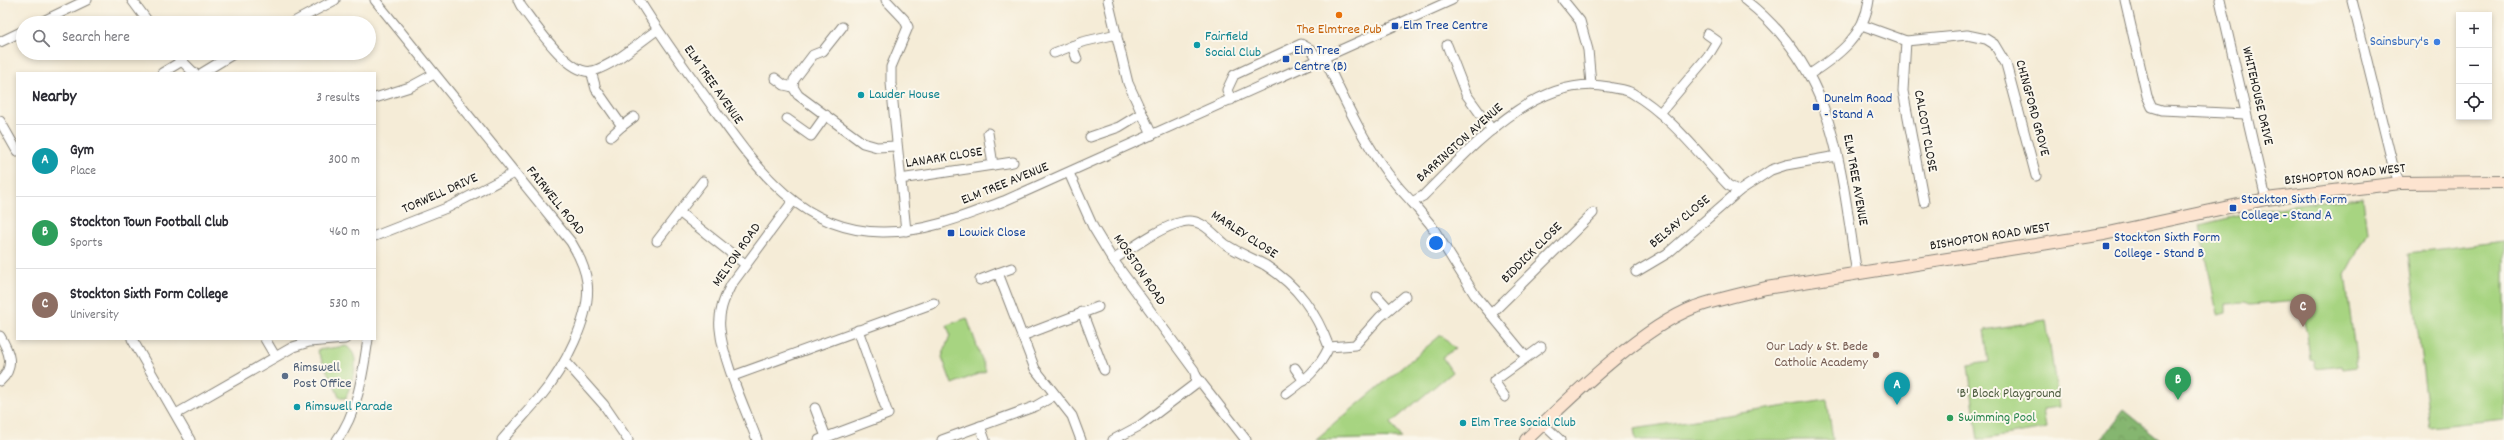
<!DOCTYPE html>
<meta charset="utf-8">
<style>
:root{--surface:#fff;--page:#f7f7f7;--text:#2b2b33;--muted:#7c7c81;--line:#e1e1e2;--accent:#7c3aed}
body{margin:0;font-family:Dekko,sans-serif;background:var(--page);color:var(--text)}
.controls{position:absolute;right:12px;top:12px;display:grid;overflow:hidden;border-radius:0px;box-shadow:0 2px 6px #0003}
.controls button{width:36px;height:36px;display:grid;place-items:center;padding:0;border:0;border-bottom:1px solid var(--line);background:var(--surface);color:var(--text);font:20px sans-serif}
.you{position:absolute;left:1436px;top:243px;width:14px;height:14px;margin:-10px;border:3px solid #fff;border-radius:50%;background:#1a73e8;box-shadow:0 0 0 6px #1a73e833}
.badge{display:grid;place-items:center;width:26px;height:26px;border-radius:50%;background:var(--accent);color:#fff;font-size:13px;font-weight:700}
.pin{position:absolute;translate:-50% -33px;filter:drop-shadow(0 1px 2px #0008)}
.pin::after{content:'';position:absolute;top:21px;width:14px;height:12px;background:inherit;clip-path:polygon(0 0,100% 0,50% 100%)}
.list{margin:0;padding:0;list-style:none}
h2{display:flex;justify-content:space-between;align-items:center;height:52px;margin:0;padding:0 16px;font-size:17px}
h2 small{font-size:13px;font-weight:400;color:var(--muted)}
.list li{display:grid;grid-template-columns:26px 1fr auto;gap:12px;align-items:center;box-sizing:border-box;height:72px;padding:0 16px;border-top:1px solid var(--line)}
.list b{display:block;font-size:15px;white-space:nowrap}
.list p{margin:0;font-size:13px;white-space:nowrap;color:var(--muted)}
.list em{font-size:13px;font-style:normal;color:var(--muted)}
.icon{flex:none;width:22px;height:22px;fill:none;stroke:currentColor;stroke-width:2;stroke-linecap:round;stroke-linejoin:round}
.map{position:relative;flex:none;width:2504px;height:440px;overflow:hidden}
.search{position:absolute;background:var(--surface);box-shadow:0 2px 6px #0003;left:16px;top:16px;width:360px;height:44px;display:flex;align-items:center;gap:10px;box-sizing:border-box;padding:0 14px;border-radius:22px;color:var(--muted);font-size:15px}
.panel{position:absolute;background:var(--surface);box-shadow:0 2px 6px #0003;left:16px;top:72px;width:360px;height:268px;border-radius:0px}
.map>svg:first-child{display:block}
.green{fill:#a7d481;stroke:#62784e}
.forest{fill:url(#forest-crowns);stroke:#506946}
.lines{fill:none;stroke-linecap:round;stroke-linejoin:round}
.street-casing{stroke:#88847a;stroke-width:11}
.secondary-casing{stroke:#88847a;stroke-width:14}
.street{stroke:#fff;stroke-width:9}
.secondary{stroke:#fde4d0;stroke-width:12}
.food-dot{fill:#e8710a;stroke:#fbf7ec;stroke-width:1.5}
.transit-dot{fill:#1a4fb4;stroke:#fbf7ec;stroke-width:1.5}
.shop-dot{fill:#3f7fe0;stroke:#fbf7ec;stroke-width:1.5}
.culture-dot{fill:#0f9aa8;stroke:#fbf7ec;stroke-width:1.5}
.education-dot{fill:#8d6e63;stroke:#fbf7ec;stroke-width:1.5}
.service-dot{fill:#5c6f8a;stroke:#fbf7ec;stroke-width:1.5}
.leisure-dot{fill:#2e9e5b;stroke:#fbf7ec;stroke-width:1.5}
.labels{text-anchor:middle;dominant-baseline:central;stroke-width:4;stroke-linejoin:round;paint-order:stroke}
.transit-label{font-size:14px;fill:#164399;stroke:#fbf7ec;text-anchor:start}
.food-label{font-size:14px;fill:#c56008;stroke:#fbf7ec}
.culture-label{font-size:14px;fill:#0d838f;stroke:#fbf7ec;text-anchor:start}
.shop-label{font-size:14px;fill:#366cbe;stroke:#fbf7ec;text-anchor:end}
.street-label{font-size:14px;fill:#1c1c1c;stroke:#fbf7ec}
.education-label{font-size:14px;fill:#785e54;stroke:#fbf7ec;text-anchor:end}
.service-label{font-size:14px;fill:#4e5e75;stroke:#fbf7ec;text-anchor:start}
.park-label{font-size:14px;fill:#4d5c3f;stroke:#fbf7ec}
.leisure-label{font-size:14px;fill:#27864d;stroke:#fbf7ec;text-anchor:start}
</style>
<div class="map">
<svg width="2504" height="440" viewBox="0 0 2504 440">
<defs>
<pattern id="forest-crowns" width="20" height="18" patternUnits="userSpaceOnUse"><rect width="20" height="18" fill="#85b66f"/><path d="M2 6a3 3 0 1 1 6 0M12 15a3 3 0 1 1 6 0" fill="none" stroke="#6c935a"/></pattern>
</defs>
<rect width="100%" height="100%" fill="#fbf7ec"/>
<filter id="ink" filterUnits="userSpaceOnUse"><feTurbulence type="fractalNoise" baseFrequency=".025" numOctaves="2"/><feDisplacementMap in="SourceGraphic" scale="8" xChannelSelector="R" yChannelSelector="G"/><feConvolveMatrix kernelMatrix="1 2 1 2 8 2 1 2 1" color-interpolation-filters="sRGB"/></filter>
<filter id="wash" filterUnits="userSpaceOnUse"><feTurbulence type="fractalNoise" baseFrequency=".012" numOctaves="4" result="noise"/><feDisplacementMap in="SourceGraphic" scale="16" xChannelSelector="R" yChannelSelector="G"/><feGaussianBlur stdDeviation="0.9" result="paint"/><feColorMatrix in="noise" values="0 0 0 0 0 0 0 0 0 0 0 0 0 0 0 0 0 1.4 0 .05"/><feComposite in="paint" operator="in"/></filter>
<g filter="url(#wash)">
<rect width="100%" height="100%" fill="#f5ecd7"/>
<g class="green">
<path d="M2363 198 2367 233 2345 274 2357 367 2343 369 2342 365 2315 368 2313 360 2310 359 2307 334 2298 301 2250 305 2245 303 2226 304V312L2217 314 2200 225C2254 211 2307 202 2363 198Z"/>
<polygon points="2504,241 2504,419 2430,427 2408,253"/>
<polygon points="967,318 986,371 952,384 942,357 950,335 947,325"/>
<polygon points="2046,320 2059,407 2043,409 2046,429 1978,440 1968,365 1989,362 1984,330"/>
<polygon points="1441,335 1455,349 1442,357 1452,372 1391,423 1401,438 1315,440"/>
<path d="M346 346C364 357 351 381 346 398H340L317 350Z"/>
<polygon points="1827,400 1833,440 1636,440 1634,429"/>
</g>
<polygon class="forest" points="2124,410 2161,440 2100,440"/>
</g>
<g filter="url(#ink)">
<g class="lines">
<g class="street-casing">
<g id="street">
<polyline points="132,0 149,23"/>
<path d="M375 0 571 242C579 255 585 267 587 282 592 316 563 370 541 396 528 411 515 425 502 440"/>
<path d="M518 0 521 6C534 23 569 77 593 71 616 64 638 43 657 30"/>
<path d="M639 0C661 36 685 69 710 103 753 163 799 233 884 232 927 232 965 216 1004 201L1452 0"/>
<polyline points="886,0 904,19 908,27 891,67 891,83 906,231"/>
<polyline points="1108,0 1128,83 1152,135"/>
<polyline points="1563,0 1580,21 1588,50 1591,84"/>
<path d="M1745 0C1837 71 1840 168 1857 274"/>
<polyline points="2125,0 2147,96 2152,107 2162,110 2246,114"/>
<polyline points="2220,0 2266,199"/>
<polyline points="2352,0 2394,170 2400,183"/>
<polyline points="39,23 87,0"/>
<polyline points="292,23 335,0"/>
<polyline points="1862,25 1906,41 1967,35 1986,39 1994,44 2006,64 2036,176"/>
<polyline points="842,27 823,51 813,55 794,80 793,87 798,95 863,143 877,147 896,146"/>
<polyline points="1906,41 1903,91 1924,202"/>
<polyline points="0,42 23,31"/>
<polyline points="1447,45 1466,94 1492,130"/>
<polyline points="1072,46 1077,59"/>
<polyline points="174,53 194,73"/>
<polyline points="1054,53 1082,42 1117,34"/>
<path d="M1324 57C1349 110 1371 160 1412 202L1423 196C1470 150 1535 72 1609 87 1616 89 1626 89 1632 93 1670 115 1699 154 1728 185L1739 191 1771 170 1786 165 1837 156"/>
<polyline points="591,71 596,89 622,126 634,117"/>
<polyline points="162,73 182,61"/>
<polyline points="202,73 235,53"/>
<path d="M1810 74C1839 55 1864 36 1869 0"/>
<polyline points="775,78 784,85 793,87"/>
<polyline points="375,98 410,87 434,74"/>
<polyline points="1231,100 1227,90 1234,75 1301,44 1312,50 1318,60"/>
<polyline points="1660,113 1708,56 1717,41 1707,34"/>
<polyline points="787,119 811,136 826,115"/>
<polyline points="0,121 17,151"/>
<polyline points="988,133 993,165"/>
<polyline points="611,136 622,126"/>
<polyline points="1090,137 1119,127 1142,113"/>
<polyline points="1069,173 1093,227 1113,260 1194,370 1196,376 1195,384 1141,425 1113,440"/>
<polyline points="900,179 1013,162"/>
<polyline points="1412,202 1431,225 1475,295 1526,357"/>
<polyline points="679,212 745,264"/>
<polyline points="375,236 449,207 514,173"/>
<polyline points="657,241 703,181"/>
<path d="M1113 260C1132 248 1160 227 1182 222 1201 217 1212 233 1225 244 1238 253 1252 258 1265 265 1298 286 1316 312 1329 347"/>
<polyline points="1636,272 1668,253 1739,191"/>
<polyline points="998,273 1012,268"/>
<polyline points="980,280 998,273 1035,369 1072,416 1081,440"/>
<polyline points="1377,296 1389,309"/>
<polyline points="1082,312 1104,370"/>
<polyline points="1492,313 1593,213"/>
<path d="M0 336C9 351 16 367 0 381"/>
<polyline points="1022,336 1098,307"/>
<polyline points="132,339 190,440"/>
<polyline points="265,339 275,356"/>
<polyline points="565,361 604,405 628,440"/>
<polyline points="1295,368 1304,381"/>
<polyline points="733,376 934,303"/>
<polyline points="1196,376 1246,440"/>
<path d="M1286 394C1305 380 1319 369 1329 347L1355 345 1380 317 1405 296"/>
<polyline points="1505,397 1494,381 1541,347"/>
<polyline points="815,408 826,437"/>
<polyline points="176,414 293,347 309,342 345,339"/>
<polyline points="1543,424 1560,440"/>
<polyline points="980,426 985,440"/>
<path d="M337 440C358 412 363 372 368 339"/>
<path d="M757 440C745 408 723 362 720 329 718 313 724 299 731 285L793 201"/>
<polyline points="819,440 888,414 858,330"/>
<polyline points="942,440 1036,406 1055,395"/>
</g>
</g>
<g class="secondary-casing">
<path id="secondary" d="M1526 440C1570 398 1639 329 1695 307 1718 299 1742 294 1766 288L2104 234 2266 199 2400 183 2504 182"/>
</g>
<use href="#street" class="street"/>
<use href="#secondary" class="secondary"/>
</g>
</g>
<circle class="food-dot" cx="1339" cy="15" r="4"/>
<g class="transit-dot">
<rect x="1391" y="22" width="8" height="8" rx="2"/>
<rect x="1282" y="55" width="8" height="8" rx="2"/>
<rect x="1812" y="103" width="8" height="8" rx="2"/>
<rect x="2229" y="204" width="8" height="8" rx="2"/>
<rect x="947" y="229" width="8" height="8" rx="2"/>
<rect x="2102" y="242" width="8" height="8" rx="2"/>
</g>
<circle class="shop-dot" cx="2437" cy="42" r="4"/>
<g class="culture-dot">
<circle cx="1197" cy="45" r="4"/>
<circle cx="861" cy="95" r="4"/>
<circle cx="297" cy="407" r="4"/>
<circle cx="1463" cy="423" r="4"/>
</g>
<circle class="education-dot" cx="1876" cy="355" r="4"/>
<circle class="service-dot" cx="285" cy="376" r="4"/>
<circle class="leisure-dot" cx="1950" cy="418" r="4"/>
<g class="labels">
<g class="transit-label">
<text x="1403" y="26">Elm Tree Centre</text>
<text x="1294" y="51">Elm Tree<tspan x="1294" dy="16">Centre (B)</tspan></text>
<text x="1824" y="99">Dunelm Road<tspan x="1824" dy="16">- Stand A</tspan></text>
<text x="2241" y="200">Stockton Sixth Form<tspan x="2241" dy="16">College - Stand A</tspan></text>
<text x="959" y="233">Lowick Close</text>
<text x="2114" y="238">Stockton Sixth Form<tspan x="2114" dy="16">College - Stand B</tspan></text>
</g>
<g class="food-label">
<text x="1339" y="30">The Elmtree Pub</text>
</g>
<g class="culture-label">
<text x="1205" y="37">Fairfield<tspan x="1205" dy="16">Social Club</tspan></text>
<text x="869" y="95">Lauder House</text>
<text x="305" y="407">Rimswell Parade</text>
<text x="1471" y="423">Elm Tree Social Club</text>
</g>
<g class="shop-label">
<text x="2429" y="42">Sainsbury's</text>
</g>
<g class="street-label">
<text transform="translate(713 85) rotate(55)">ELM TREE AVENUE</text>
<text transform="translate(2257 96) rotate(77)">WHITEHOUSE DRIVE</text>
<text transform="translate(2032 108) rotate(75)">CHINGFORD GROVE</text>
<text transform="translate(1925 131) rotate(80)">CALCOTT CLOSE</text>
<text transform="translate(1460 143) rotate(-42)">BARRINGTON AVENUE</text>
<text transform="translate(944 158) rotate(-9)">LANARK CLOSE</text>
<text transform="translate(2345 175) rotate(-6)">BISHOPTON ROAD WEST</text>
<text transform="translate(1855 180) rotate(80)">ELM TREE AVENUE</text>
<text transform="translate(1005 184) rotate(-22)">ELM TREE AVENUE</text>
<text transform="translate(440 194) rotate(-24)">TORWELL DRIVE</text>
<text transform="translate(555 201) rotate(51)">FAIRWELL ROAD</text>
<text transform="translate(1680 222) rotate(-40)">BELSAY CLOSE</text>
<text transform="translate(1244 235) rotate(33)">MARLEY CLOSE</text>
<text transform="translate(1990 237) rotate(-9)">BISHOPTON ROAD WEST</text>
<text transform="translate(1532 253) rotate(-45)">BIDDICK CLOSE</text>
<text transform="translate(737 255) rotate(-55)">MELTON ROAD</text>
<text transform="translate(1139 270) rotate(56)">MOSSTON ROAD</text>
</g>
<g class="education-label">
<text x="1868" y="347">Our Lady &amp; St. Bede<tspan x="1868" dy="16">Catholic Academy</tspan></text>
</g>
<g class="service-label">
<text x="293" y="368">Rimswell<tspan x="293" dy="16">Post Office</tspan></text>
</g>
<g class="park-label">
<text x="2009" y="394">'B' Block Playground</text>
</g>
<g class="leisure-label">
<text x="1958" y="418">Swimming Pool</text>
</g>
</g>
</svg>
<div class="controls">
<button>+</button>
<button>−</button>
<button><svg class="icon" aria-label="locate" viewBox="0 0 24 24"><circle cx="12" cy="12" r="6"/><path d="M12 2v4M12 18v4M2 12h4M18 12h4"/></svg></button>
</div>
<div class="you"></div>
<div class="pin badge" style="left:1897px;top:405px;background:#0f9aa8">A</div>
<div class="pin badge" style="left:2178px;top:400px;background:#2e9e5b">B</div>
<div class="pin badge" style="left:2303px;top:327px;background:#8d6e63">C</div>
<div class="search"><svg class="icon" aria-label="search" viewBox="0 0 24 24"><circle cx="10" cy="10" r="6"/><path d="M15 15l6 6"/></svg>Search here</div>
<section class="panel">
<h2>Nearby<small>3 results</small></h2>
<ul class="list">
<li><span class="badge" style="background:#0f9aa8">A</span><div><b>Gym</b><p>Place</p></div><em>300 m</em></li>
<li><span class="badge" style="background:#2e9e5b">B</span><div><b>Stockton Town Football Club</b><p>Sports</p></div><em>460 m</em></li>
<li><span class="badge" style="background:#8d6e63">C</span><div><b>Stockton Sixth Form College</b><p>University</p></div><em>530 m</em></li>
</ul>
</section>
</div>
